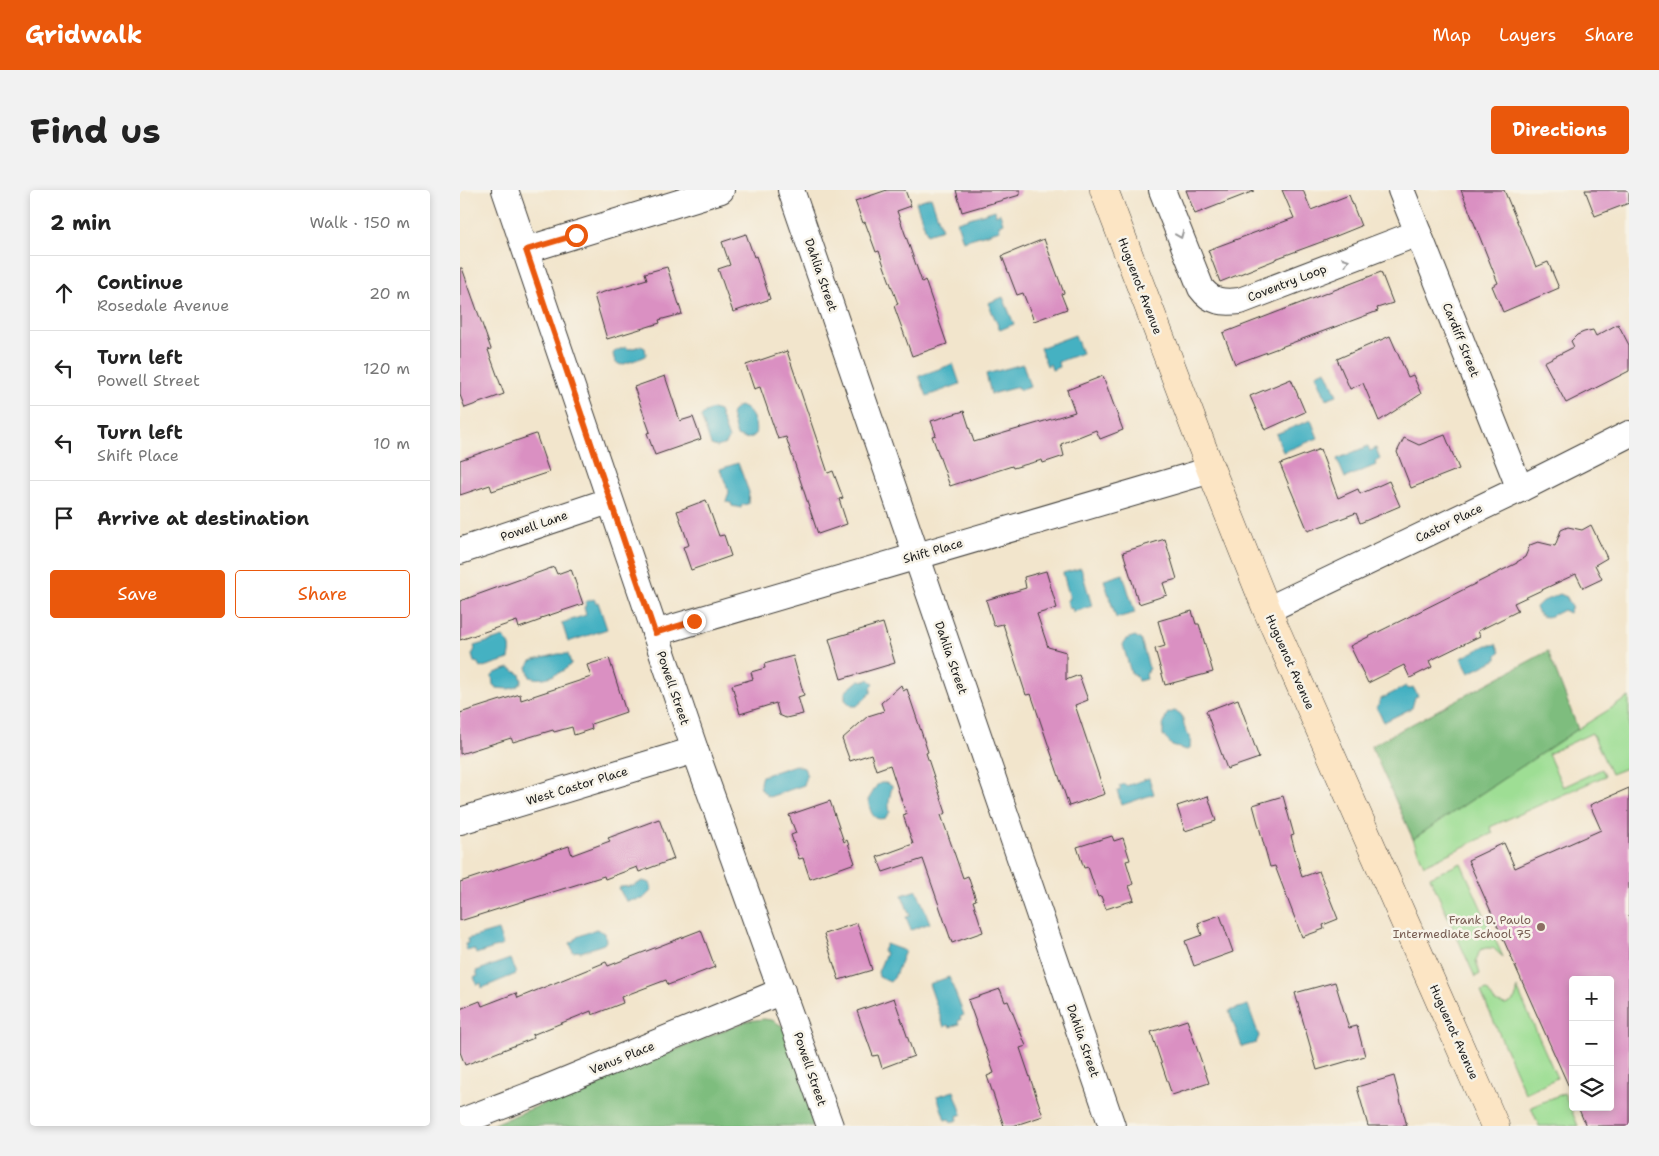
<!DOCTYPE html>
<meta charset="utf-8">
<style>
:root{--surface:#fff;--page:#f2f2f2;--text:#222;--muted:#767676;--line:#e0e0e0;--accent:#ea580c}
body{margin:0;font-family:"Shantell Sans",sans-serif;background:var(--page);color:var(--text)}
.controls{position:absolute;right:15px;bottom:15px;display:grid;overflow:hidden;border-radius:5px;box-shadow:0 2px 8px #0003}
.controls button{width:45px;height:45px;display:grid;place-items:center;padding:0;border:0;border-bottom:1px solid var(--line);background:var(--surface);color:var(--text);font:25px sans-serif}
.stop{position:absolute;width:15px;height:15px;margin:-11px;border:4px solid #ea580c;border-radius:50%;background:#fff}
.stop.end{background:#ea580c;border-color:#fff;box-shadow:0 1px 5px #0008}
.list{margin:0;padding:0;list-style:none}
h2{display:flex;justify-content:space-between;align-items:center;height:65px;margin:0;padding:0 20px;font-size:21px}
h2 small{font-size:16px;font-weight:400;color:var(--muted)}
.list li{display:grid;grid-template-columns:32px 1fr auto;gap:15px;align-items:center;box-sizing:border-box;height:75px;padding:0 20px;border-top:1px solid var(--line)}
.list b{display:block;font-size:19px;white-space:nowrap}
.list p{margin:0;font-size:16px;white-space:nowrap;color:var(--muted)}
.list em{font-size:16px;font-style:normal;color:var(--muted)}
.actions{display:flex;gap:10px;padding:15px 20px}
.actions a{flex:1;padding:11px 0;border:1px solid var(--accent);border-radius:5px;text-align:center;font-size:18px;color:var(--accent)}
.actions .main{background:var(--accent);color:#fff}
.icon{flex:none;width:28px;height:28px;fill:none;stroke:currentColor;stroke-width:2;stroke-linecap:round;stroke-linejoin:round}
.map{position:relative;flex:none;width:1169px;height:936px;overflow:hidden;border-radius:5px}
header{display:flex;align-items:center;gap:30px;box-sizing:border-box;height:70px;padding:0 25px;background:var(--accent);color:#fff}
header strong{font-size:24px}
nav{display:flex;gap:28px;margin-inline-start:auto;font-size:18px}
.intro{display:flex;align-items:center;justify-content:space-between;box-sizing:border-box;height:120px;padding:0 30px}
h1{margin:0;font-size:35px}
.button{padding:12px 22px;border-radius:5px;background:var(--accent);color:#fff;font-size:18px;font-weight:700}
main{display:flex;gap:30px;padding:0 30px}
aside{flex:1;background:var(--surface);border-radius:5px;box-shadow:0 2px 8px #0003}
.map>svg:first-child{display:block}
.green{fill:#9ede94;stroke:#5d7d58}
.forest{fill:#7ebd7e;stroke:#4d6c4d}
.water{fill:#45b1c2;stroke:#30666f}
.building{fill:#da90c2}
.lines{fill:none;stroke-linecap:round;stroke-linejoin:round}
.street-casing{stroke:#3c3a36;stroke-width:28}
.secondary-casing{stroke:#3c3a36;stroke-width:29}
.street{stroke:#fff;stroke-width:26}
.secondary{stroke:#fce5c4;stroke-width:28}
.oneway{stroke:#999}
.route{stroke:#ea580c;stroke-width:6}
.education-dot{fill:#8d6e63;stroke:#f7f3e8;stroke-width:2}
.labels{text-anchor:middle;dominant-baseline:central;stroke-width:5;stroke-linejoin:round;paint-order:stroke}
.street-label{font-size:12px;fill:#1c1c1c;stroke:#f7f3e8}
.education-label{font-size:12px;fill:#785e54;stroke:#f7f3e8;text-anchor:end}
</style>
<header>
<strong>Gridwalk</strong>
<nav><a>Map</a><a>Layers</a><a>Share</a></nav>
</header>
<div class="intro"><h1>Find us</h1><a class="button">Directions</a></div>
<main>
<aside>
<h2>2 min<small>Walk · 150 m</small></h2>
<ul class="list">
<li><svg class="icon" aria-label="ahead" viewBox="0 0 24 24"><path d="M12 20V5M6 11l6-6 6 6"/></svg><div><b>Continue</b><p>Rosedale Avenue</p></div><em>20 m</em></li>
<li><svg class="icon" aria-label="left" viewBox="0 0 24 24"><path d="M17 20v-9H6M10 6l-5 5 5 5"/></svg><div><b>Turn left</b><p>Powell Street</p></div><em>120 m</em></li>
<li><svg class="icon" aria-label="left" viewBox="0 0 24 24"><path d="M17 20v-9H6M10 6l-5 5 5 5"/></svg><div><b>Turn left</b><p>Shift Place</p></div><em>10 m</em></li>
<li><svg class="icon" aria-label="arrive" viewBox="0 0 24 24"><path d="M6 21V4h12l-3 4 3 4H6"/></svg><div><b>Arrive at destination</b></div></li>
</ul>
<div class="actions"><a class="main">Save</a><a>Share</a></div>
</aside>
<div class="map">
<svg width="1169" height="936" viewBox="0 0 1169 936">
<rect width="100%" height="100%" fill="#f7f3e8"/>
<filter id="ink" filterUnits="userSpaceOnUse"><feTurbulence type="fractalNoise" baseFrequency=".02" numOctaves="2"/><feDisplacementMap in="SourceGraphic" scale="10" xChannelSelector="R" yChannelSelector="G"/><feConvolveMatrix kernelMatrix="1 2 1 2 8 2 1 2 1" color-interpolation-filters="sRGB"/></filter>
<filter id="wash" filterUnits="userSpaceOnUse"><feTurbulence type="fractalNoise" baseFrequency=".0096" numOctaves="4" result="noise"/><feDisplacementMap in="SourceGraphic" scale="20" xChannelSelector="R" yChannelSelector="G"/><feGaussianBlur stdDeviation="1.12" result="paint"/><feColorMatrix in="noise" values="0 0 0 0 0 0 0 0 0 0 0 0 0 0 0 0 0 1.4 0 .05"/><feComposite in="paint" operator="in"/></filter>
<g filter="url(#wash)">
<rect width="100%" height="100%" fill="#f2e5cc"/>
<g class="green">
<polygon points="1169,507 1169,577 1151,584 1132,543 1088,564 1103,597 1142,579 1145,586 1030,637 1033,643 964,675 953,649 1118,539"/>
<polygon points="1001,673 1043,767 1033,758 1026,758 1020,760 1016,771 1020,784 1015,787 970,687"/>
<path d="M1057 798 1097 888 1065 903 1021 802 1027 800 1035 812 1045 815C1053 813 1058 807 1057 798Z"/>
<polygon points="1104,903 1118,936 1079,936 1071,917"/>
</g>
<g class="forest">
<polygon points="1088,461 1118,539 953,649 911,556"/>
<polygon points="304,829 312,830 324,837 360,936 29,936 287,831"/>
</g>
<g class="water">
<polygon points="471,7 482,39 467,44 456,12"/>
<polygon points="535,20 536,25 540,23 543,33 539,35 540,40 503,51 497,32"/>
<polygon points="543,107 554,134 540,140 528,113"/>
<polygon points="615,145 622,163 598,172 599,177 592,180 590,174 587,176 580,158"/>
<polygon points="181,156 185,158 186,164 184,167 161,175 155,172 153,164 155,161 166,157 169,159"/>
<polygon points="493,174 500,194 467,206 459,186"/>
<polygon points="563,174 570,197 560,200 558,197 531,204 526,184"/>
<polygon points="866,180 877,205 866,209 856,184"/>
<path d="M278 216C291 217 298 234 295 245 289 250 284 249 277 246L271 225 272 222Z"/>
<polygon points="253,219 259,221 269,249 266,254 257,257 251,255 241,227 245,222"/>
<polygon points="851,230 858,248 823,262 816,244"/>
<polygon points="908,256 910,261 916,258 920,269 915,272 916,275 885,288 877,269"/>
<polygon points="278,273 289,302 288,314 282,315 281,318 272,316 271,313 266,312 269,302 260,279"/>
<polygon points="621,378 632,416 613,422 612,418 609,419 607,410 610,409 603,383"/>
<polygon points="663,384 675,423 656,428 644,390"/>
<path d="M1100 404 1107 407 1108 412 1112 416 1109 423 1103 420C1092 426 1080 433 1076 417L1081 412Z"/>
<polygon points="134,409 136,413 138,412 147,439 108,452 102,433 126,425 124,417 126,416 125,412"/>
<polygon points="675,446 681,450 689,478 686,485 687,489 678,491 677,487 671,483 663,455 666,449"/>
<path d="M43 447C52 455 51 458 49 469L20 478 18 473 14 472 12 465 15 459 14 456Z"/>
<polygon points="1036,454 1040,462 1037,465 1037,469 1009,483 1001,468 1027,455 1033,455"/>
<path d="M98 464H108L111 474C103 483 83 492 70 487L67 477 71 471Z"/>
<path d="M49 478 60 484 62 491C56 501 47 499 37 498L33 495 32 486 35 483Z"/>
<polygon points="409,489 414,494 411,498 411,503 397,516 392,516 385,510 385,502 399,490 406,491"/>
<polygon points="946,496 948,499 953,497 958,506 955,507 952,518 924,532 916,517 920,514 919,510"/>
<path d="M714 521C725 523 722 530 725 538 727 547 732 545 730 558L727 560 712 556 703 545V536L707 524Z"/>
<path d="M335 575 344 578 347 585 344 595 309 607C300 600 298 596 302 586Z"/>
<polygon points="689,588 694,604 662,615 657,601 661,600 659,596 665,594 666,596"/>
<path d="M421 593H426L432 596C431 603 427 614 430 622L425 628C412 632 410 620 408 610L417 595Z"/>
<polygon points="183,691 190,693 192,700 183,709 166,711 159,699 160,697 173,696"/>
<polygon points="457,700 470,733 451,740 446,727 450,726 442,705"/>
<polygon points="136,739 145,743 146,751 144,754 121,762 117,761 113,762 110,753 114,751 117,747"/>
<polygon points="38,740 43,755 16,764 14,759 7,761 5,754 8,753 7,749"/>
<polygon points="426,754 445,761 434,788 430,792 419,787 418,782 426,763 423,761"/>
<polygon points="50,769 56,784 22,798 21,793 17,795 14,787 18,786 16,781"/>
<polygon points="489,787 504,825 500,827 501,829 498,831 499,834 490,837 488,835 484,837 469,794"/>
<polygon points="788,815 799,846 796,853 782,857 769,821"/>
<polygon points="494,901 502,924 497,926 498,930 491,932 489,929 485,930 477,906"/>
</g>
<g id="blocks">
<g class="building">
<polygon points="427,0 445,0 451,16 437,21 462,92 465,90 487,154 452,166 434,116 438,114 424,76 419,61 416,62 405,32 403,33 395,11"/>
<polygon points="496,0 560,0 560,5 502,22"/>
<polygon points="726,0 794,0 794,1 735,24"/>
<polygon points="822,0 843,0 851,20 889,5 901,36 864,51 815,69 815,70 760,92 748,60 834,28"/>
<polygon points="1001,0 1044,0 1076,77 1088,72 1099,98 1043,122 1032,96 1038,93"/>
<polygon points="1125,0 1169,0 1169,13 1135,26"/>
<polygon points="286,44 294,67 296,66 310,109 273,122 258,79 270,75 262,52"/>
<polygon points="584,49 604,103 601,104 607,119 574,131 563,103 557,105 542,66"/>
<polygon points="207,77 222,124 199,130 200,133 147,149 134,105 187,89 185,83"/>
<polygon points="0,78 2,78 31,159 28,160 44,204 5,218 0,205"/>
<polygon points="921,82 933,113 917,118 918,121 775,174 763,143"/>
<polygon points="1158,134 1169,155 1169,181 1106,213 1084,172 1114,157 1111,151 1117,145 1124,142 1133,140 1136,146"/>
<polygon points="930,146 948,187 953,185 961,204 919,231 903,193 890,199 877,169"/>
<polygon points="327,161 368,283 373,281 383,308 379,309 387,334 358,344 326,247 318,249 300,197 294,199 286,175"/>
<polygon points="205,186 220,231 233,227 241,249 195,265 187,243 190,242 174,197"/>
<polygon points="643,186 663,240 640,249 636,240 601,254 604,266 583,273 582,270 553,278 552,276 490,296 472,246 476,245 471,231 504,221 514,252 615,222 607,200"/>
<polygon points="831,189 845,222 805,240 790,206"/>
<polygon points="76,244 89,282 32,301 30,295 0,305 0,270"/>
<polygon points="985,245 999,279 951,298 937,262 944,248 959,255"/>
<polygon points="860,259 878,308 898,299 900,304 929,291 940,316 900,333 896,323 848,341 820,274"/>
<polygon points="246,310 259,346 264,345 271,366 231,380 223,357 229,355 217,321"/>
<polygon points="1131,335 1147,368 1135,375 1142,389 1123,398 1116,384 1054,413 1058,421 1018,441 1020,446 969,471 972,477 950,488 944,475 908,493 890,456 1057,373 1057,372 1065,367 1070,355 1078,352 1095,356 1101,340 1108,337 1122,340"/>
<polygon points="705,349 717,389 703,393 707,405 679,414 663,362"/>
<polygon points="94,377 97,384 111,379 123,414 81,428 81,430 59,438 57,431 0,450 0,411"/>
<polygon points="586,381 597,418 577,424 588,457 606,462 606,490 619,485 628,510 615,515 645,604 609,616 571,504 566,505 543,434 534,436 526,410 566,398 564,387"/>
<polygon points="732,421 736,434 739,434 753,482 705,495 695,459 705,456 698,431"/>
<polygon points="423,433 435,473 381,489 369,449"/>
<polygon points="333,466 344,505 338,507 343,524 326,528 319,525 316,513 280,524 272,495 293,489 291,482 305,478 304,474"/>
<polygon points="149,468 166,522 131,534 132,539 114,545 112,537 94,542 93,540 53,552 51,548 0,564 0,523 60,504 61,510 131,487 127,475"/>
<polygon points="441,495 443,501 447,499 468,562 466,563 486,623 481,625 503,688 508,686 516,710 513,711 523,742 492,753 463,669 423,682 417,667 453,654 443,625 446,624 430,575 416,580 411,564 390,571 382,549 408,526 424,521 421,513"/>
<polygon points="778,509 799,568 767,579 746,521"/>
<polygon points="1169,598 1169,936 1126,936 1118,917 1150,917 1150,790 1113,790 1113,906 1008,670 1044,653 1055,678 1141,640 1130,615"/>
<polygon points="748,606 756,631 725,641 717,616"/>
<polygon points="823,606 834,645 831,646 842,687 859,681 878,729 863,735 864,739 842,747 815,676 810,677 793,615"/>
<polygon points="370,611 384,652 387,650 395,673 350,689 343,668 339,669 331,645 336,643 329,625"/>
<polygon points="199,629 214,669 179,682 177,677 145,689 144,686 0,731 0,692 109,656 112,665 150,651 148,648"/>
<polygon points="652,646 654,651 663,648 670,670 666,671 673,694 669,696 674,710 646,719 641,706 638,707 628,677 624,678 617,657"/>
<polygon points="760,725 773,762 734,776 725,751 742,745 738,733"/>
<polygon points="397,733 412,780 379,790 364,744"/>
<polygon points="241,740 255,777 208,795 206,790 161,807 163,813 132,825 131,821 72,845 74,848 5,875 0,862 0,819 20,811 22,816 56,803 58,808 146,772 148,776"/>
<polygon points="875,792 889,838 897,836 905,866 857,880 835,803"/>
<polygon points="540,799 545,812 548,811 566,856 560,858 583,926 553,936 544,936 527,886 534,883 508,810"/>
<polygon points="434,808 454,866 422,878 418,865 413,866 397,821"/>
<polygon points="727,830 749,893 712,905 691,842"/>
<polygon points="934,886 947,936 908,936 897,897"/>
</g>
</g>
</g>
<g filter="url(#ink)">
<use href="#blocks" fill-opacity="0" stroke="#3c3a36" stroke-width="1"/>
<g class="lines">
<g class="street-casing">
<g id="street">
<polyline points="45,0 235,560 370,936"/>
<polyline points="331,0 652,936"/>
<path d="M702 0 741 98C751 112 763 113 780 111L958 43"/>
<polyline points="941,0 1060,299"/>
<polyline points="66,60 261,0"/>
<polyline points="0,361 149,311"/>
<polyline points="807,420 1060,299 1169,244"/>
<polyline points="195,443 751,280"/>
<polyline points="0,631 235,560"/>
<polyline points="0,932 68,906 322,801"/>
</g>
</g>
<g class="secondary-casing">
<polyline id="secondary" points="644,0 751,280 807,420 1035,936"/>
</g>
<use href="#street" class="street"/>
<use href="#secondary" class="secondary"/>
</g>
<defs><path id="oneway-chevron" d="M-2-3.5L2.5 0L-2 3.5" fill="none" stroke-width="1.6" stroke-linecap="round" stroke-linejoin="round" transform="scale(1.25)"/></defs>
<g class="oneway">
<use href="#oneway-chevron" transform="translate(720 45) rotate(68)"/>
<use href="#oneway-chevron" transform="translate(886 71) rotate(-21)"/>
</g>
</g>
<g class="lines" filter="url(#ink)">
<polyline class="route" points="116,45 66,60 195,443 234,431"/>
</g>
<circle class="education-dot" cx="1081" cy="737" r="5"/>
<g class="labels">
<g class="street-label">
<text transform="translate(361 85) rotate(71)">Dahlia Street</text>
<text transform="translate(827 93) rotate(-21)">Coventry Loop</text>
<text transform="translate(680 96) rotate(69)">Huguenot Avenue</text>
<text transform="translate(1001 150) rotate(68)">Cardiff Street</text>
<text transform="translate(989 333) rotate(-26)">Castor Place</text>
<text transform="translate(74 336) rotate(-19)">Powell Lane</text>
<text transform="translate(473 361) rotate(-16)">Shift Place</text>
<text transform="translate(491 468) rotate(71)">Dahlia Street</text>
<text transform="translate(830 472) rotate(66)">Huguenot Avenue</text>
<text transform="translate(213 498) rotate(71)">Powell Street</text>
<text transform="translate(117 596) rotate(-17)">West Castor Place</text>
<text transform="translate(994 842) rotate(66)">Huguenot Avenue</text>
<text transform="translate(623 851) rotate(71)">Dahlia Street</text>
<text transform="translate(162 868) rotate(-22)">Venus Place</text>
<text transform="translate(350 879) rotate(71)">Powell Street</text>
</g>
<g class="education-label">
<text x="1071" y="730">Frank D. Paulo<tspan x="1071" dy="14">Intermediate School 75</tspan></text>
</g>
</g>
</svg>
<div class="controls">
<button>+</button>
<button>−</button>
<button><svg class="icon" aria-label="layers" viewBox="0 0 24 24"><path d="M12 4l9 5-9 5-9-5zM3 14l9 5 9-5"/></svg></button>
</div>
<div class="stop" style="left:116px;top:45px"></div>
<div class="stop end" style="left:234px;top:431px"></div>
</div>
</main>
